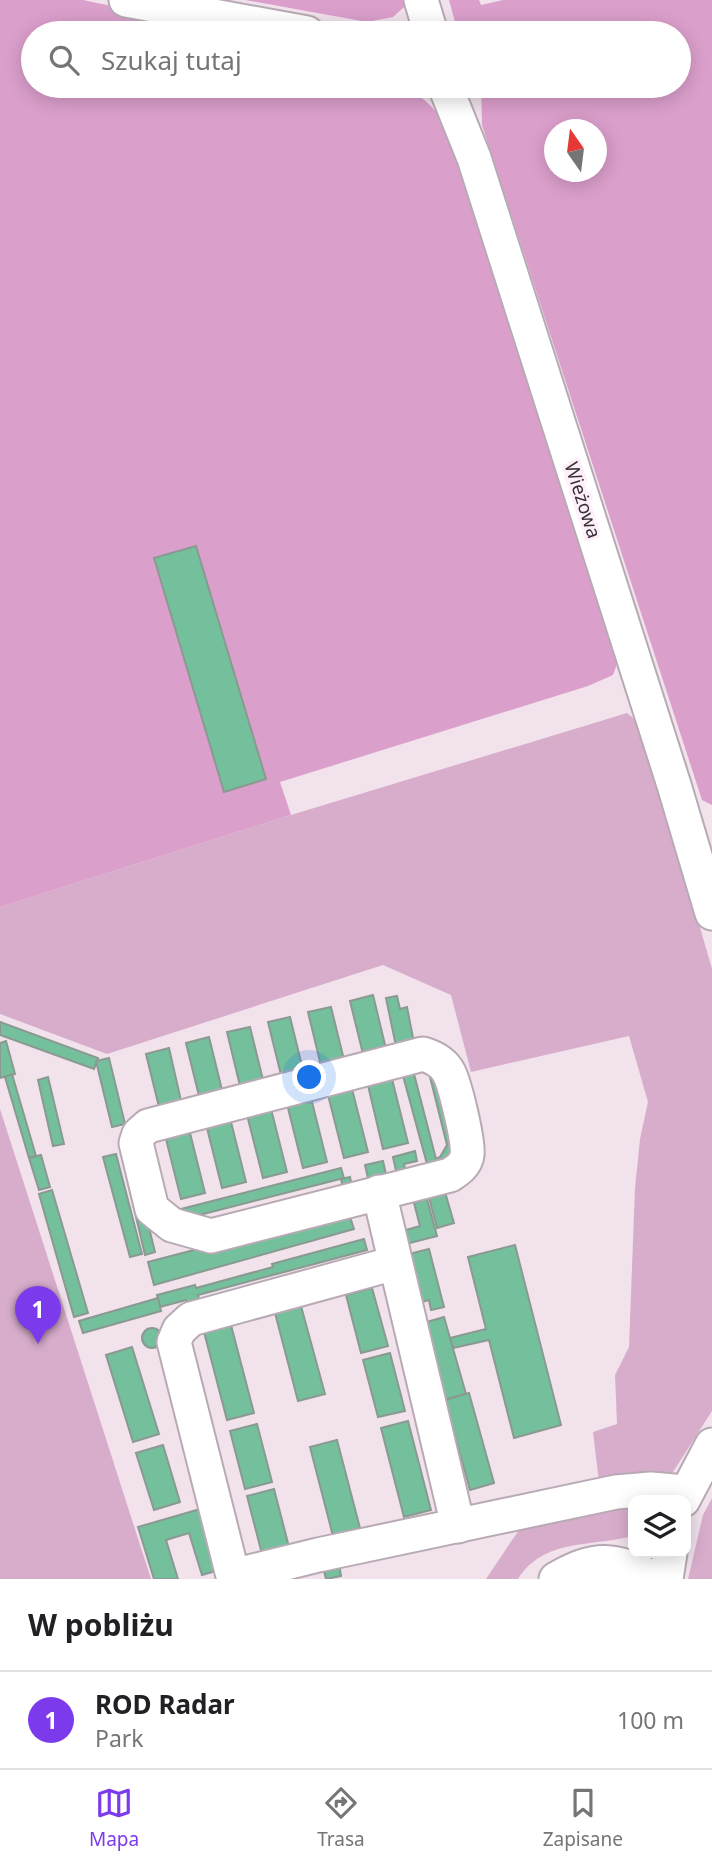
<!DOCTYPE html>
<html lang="pl">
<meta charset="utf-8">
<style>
:root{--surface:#fff;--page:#f2f2f2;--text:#202124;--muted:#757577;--line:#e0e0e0;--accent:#7c3aed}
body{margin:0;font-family:"Noto Sans",sans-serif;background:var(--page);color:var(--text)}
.controls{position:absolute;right:21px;bottom:21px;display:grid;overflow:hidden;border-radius:14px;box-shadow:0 4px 18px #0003}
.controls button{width:63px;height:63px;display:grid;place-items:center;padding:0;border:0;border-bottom:2px solid var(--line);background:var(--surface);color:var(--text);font:35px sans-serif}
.compass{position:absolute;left:544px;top:119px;width:63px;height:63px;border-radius:50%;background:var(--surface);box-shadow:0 4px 18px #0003;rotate:346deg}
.you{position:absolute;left:310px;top:1078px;width:24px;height:24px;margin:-18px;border:5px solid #fff;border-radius:50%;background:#1a73e8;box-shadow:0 0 0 10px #1a73e833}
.badge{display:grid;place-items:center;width:46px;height:46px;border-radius:50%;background:var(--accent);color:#fff;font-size:23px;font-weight:700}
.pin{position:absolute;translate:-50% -58px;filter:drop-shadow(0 2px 4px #0008)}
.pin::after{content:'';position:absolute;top:37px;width:24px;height:21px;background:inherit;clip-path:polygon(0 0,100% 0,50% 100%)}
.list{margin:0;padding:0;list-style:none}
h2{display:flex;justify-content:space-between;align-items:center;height:91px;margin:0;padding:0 28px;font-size:30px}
h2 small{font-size:23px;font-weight:400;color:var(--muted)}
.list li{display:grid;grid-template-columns:46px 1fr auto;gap:21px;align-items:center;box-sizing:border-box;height:98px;padding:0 28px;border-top:2px solid var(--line)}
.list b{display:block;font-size:26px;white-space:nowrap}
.list p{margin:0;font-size:23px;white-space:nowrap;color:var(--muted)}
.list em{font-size:23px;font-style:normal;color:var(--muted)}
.icon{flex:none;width:38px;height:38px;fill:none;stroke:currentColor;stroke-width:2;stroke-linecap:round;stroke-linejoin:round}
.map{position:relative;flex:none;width:712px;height:1579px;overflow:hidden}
.search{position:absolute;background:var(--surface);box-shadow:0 4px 18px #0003;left:21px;right:21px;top:21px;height:77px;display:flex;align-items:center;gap:18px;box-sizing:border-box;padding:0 24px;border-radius:38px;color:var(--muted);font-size:26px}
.sheet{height:189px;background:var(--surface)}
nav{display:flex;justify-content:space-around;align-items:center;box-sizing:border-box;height:98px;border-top:2px solid var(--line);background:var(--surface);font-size:19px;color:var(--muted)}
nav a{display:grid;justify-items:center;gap:4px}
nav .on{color:var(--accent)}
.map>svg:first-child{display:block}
.green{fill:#d8adcc}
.forest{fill:#db9fcc;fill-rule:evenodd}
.building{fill:#74c09c;stroke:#8a9991;stroke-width:2}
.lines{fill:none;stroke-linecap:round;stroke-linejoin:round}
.minor-casing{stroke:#b8aab4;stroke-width:37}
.minor{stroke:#fff;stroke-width:33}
.labels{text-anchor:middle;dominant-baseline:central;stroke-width:7;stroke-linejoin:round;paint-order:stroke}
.street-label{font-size:19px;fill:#383337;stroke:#feeffa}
</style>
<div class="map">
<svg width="712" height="1579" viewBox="0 0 712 1579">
<rect width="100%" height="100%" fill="#f1e2ec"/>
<g class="green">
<polygon points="627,713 637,721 669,820 712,969 712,1411 673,1472 634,1475 599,1482 593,1432 617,1424 615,1375 629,1347 635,1188 640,1139 648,1102 629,1036 471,1072 451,995 383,965 107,1054 0,1014 0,907 291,815"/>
<polygon points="0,1109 151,1579 0,1579"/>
<polygon points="712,1498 712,1579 688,1579 703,1515"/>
<path d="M633 1501V1536C592 1547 544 1538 518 1579H486L521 1527Z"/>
</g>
<g class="forest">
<path d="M0 0H83L239 33H33V86H405C435 105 442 118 459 148L619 658 613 675 588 686 280 782 291 815 0 907Z"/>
<polygon points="245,0 412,0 393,17 367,22"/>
<path d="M449 0H479L481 5 503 0H712V805L702 800 482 125 481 86H679V33H458ZM554 130H596V172H554Z"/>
</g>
<g class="building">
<polygon points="196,546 266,779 224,792 154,558"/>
<polygon points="373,995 387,1053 364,1058 350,1001"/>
<polygon points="397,996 400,1009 407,1007 415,1048 397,1051 386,998"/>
<polygon points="331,1007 345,1064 322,1070 308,1012"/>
<polygon points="290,1017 304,1074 282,1079 268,1022"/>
<polygon points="0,1022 98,1058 94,1069 0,1035"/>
<polygon points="250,1027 264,1084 241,1090 227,1032"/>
<polygon points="209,1037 223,1094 200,1100 186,1043"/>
<polygon points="6,1041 15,1074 0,1078 0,1043"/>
<polygon points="169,1048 182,1105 160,1111 146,1054"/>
<polygon points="109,1058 125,1124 112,1127 96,1061"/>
<polygon points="413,1070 436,1159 440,1157 447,1145 430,1077 437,1075 454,1151 442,1167 398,1180 393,1157 415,1151 417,1161 404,1164 405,1169 427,1164 402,1072"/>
<polygon points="12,1074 36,1156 29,1158 5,1077"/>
<polygon points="391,1075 408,1143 383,1149 367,1081"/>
<polygon points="48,1077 64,1144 53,1146 38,1080"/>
<polygon points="351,1085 368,1152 344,1158 327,1091"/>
<polygon points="310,1094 327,1162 303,1168 286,1100"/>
<polygon points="270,1105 287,1172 263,1178 246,1111"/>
<polygon points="229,1114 246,1182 222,1188 205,1120"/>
<polygon points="188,1125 205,1193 181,1199 164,1131"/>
<polygon points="130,1151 155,1252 145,1255 121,1153"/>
<polygon points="116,1154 142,1254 130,1257 103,1157"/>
<polygon points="41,1155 50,1187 39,1190 29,1158"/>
<polygon points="383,1161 388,1183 370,1187 365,1165"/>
<polygon points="341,1168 344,1178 184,1219 181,1209"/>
<polygon points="350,1177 353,1192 344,1194 341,1179"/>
<polygon points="443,1185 454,1223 437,1228 427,1190"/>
<polygon points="52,1190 88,1313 74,1317 39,1194"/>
<polygon points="427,1199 437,1236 402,1245 399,1232 420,1226 414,1203"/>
<polygon points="350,1217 354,1229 154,1285 148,1262 217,1244"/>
<polygon points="364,1239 367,1250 198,1295 199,1299 187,1303 186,1300 160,1307 157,1295 195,1285 196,1288 273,1267 272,1264"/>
<polygon points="515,1245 561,1425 514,1438 489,1340 453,1348 450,1338 486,1329 468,1257"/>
<polygon points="429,1249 444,1307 431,1310 429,1300 418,1303 405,1255"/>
<polygon points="372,1288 388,1346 361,1353 346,1295"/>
<polygon points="158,1298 161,1311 83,1333 79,1321"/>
<polygon points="301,1306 325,1394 298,1401 275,1313"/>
<polygon points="444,1317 466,1394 441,1401 420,1324"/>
<polygon points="231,1325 254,1413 227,1420 204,1332"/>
<circle cx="152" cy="1338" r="10"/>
<polygon points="132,1347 159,1434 133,1442 106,1355"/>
<polygon points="390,1353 405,1411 378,1417 363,1360"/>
<polygon points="469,1393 494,1483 470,1490 445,1400"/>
<polygon points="408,1421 431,1510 404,1517 381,1428"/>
<polygon points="257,1424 272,1482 245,1489 230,1431"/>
<polygon points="337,1440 360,1528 333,1536 310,1447"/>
<polygon points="163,1445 180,1502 154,1510 136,1453"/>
<polygon points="274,1489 289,1547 262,1554 247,1496"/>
<polygon points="200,1509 219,1570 202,1575 189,1533 166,1540 178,1579 154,1579 138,1527"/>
<polygon points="339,1564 341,1576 326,1579 323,1567"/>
</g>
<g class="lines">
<g class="minor-casing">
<g id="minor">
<polyline points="126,0 307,33"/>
<polyline points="421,0 431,33"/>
<polyline points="445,86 474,158 674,785 712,913"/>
<path d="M423 1054C433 1057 444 1063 449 1073 455 1085 469 1142 467 1155 466 1164 458 1170 450 1175L211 1236 172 1225 152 1209 136 1143 139 1134 148 1126Z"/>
<polyline points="379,1192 458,1526"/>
<polyline points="395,1263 191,1319 179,1330 174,1342 233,1576 318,1555 616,1492 651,1489 685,1492"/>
<polyline points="683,1500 712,1445"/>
<path d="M556 1579C596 1556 614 1558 655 1579"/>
<polyline points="666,1579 670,1553"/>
</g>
</g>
<use href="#minor" class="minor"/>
</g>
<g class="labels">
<g class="street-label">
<text transform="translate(583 500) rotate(72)">Wieżowa</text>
</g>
</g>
</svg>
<div class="controls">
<button><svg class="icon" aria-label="layers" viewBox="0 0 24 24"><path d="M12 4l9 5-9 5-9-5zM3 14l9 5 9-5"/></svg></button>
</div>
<svg class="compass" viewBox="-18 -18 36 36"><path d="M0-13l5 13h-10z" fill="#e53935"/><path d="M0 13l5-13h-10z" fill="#757577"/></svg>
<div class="you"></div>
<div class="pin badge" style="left:38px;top:1344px">1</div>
<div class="search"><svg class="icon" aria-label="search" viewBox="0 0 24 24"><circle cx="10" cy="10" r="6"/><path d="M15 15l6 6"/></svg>Szukaj tutaj</div>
</div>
<section class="sheet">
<h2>W pobliżu<small></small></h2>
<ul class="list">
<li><span class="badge">1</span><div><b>ROD Radar</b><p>Park</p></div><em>100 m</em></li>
</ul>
</section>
<nav>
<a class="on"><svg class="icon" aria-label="map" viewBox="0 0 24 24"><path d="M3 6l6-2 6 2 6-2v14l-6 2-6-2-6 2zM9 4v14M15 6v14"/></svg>Mapa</a>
<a><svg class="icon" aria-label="directions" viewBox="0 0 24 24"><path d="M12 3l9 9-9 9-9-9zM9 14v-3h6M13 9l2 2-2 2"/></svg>Trasa</a>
<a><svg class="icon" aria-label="saved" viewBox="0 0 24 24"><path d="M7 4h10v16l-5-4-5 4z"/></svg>Zapisane</a>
</nav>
